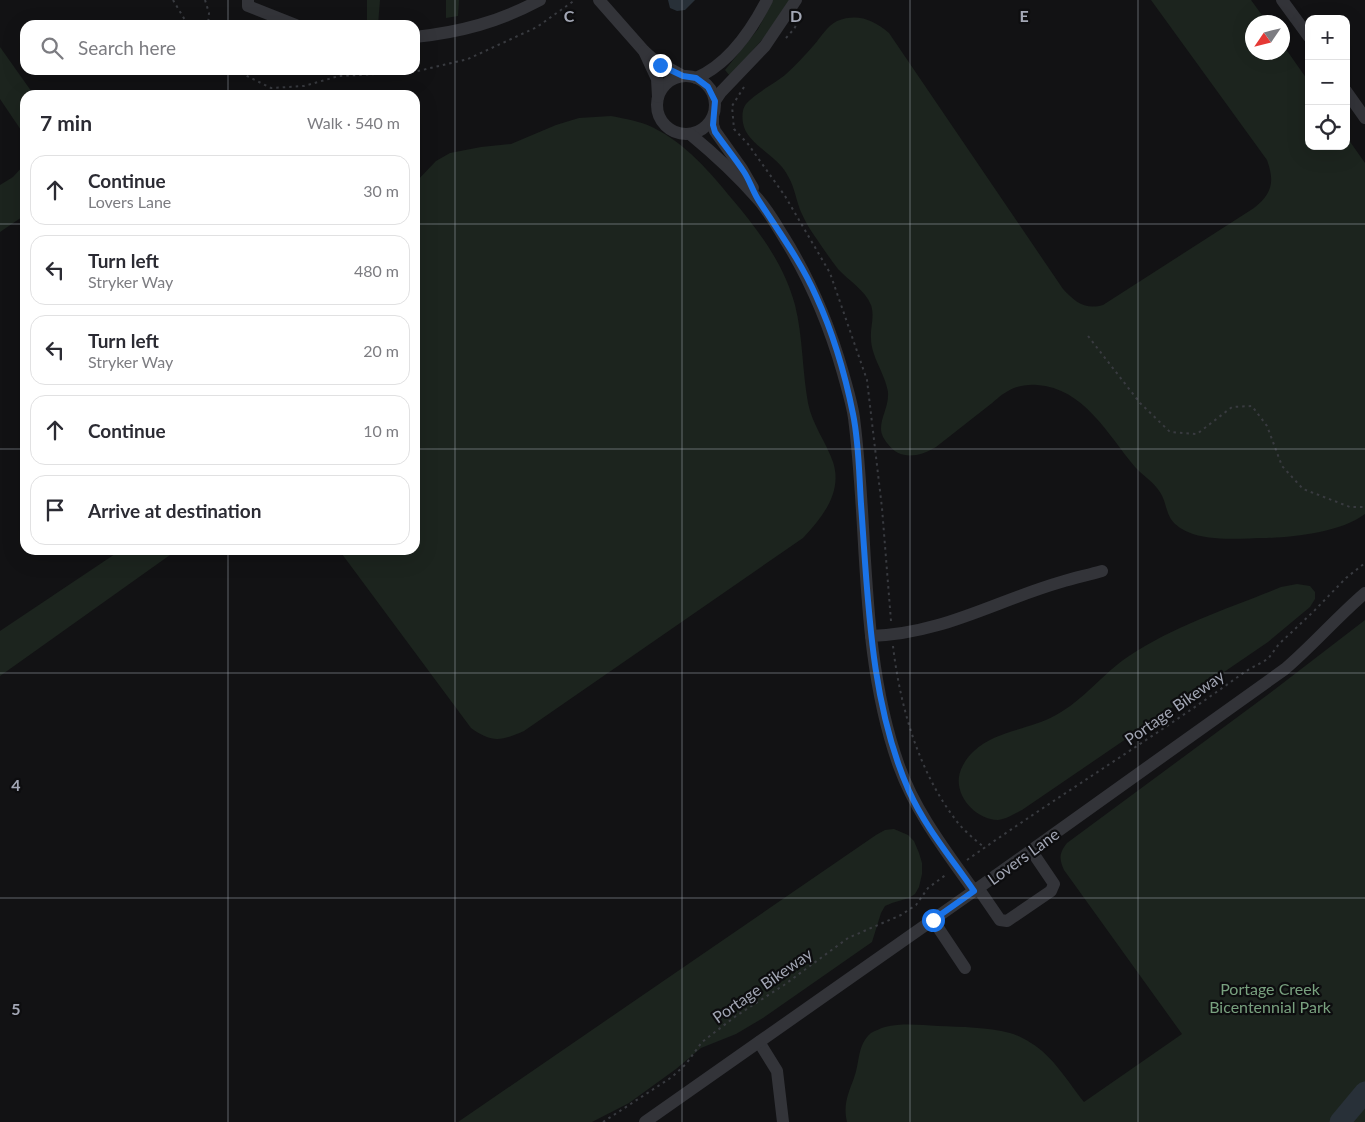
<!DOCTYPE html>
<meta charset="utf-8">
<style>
:root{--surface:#fff;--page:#f2f2f3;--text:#2b2b33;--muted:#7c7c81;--line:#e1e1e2}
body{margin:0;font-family:Lato,sans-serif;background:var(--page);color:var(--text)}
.controls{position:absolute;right:15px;top:15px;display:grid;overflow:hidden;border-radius:10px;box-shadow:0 5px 20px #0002}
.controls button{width:45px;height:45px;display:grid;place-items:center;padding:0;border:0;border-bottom:1px solid var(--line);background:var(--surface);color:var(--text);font:25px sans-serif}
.compass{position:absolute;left:1245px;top:15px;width:45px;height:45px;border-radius:50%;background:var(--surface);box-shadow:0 5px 20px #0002;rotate:235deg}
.stop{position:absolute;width:15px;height:15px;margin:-11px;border:4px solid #1a73e8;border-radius:50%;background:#fff}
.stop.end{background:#1a73e8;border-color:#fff;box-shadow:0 1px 5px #0008}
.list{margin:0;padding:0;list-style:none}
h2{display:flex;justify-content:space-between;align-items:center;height:65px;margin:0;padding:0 20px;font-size:21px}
h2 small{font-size:16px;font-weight:400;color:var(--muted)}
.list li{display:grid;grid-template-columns:32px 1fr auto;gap:15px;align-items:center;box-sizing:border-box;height:70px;margin:0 10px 10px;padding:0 10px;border:1px solid var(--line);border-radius:15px}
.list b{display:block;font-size:19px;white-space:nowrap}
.list p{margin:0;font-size:16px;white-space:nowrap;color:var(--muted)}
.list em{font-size:16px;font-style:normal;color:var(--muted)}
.icon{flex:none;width:28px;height:28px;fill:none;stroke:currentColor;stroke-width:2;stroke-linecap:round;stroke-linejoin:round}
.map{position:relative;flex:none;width:1365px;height:1122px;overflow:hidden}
.search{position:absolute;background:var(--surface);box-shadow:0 5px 20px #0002;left:20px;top:20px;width:400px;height:55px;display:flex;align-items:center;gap:12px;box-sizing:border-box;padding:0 18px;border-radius:15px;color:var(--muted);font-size:19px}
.panel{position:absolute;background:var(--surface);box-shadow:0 5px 20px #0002;left:20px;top:90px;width:400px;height:465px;border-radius:15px}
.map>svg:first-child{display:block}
.green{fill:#1c241e}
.water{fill:#283038}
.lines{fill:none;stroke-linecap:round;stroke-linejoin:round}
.river{stroke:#283038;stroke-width:21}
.path{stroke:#393b40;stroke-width:2;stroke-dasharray:2.5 4;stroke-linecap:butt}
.minor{stroke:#333439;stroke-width:12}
.route{stroke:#1a73e8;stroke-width:6}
.grid{fill:none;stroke:#a3a7b5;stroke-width:1;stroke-opacity:0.55}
.labels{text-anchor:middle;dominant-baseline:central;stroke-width:4.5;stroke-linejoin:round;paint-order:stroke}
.street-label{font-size:16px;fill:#a3a7b5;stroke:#0d0d0f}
.park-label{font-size:16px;fill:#79a17f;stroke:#0d0d0f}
.grid-label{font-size:16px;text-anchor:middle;font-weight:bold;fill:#a3a7b5;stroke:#0d0d0f;stroke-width:4.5;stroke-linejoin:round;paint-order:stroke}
</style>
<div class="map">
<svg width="1365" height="1122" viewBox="0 0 1365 1122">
<rect width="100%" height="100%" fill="#121214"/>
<g class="green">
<polygon points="367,0 380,0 378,25 367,24"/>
<polygon points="446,0 459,0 458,16 446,18"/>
<polygon points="773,0 790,0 768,33 730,76 725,70 758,29"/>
<path d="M1151 0H1251L1267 22H1252V52H1282L1283 45 1309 82V146H1346V136L1365 163V514C1341 532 1296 537 1267 538 1242 538 1211 542 1188 532 1161 520 1171 505 1157 488 1151 480 1142 475 1135 467 1108 435 1084 388 1037 385 1028 384 1016 386 1008 391 1000 395 994 402 987 407 970 420 953 434 936 447 919 457 900 461 887 443 884 439 881 434 881 429 881 416 889 407 888 392 885 373 871 357 871 338 870 327 875 317 871 305 865 290 848 280 838 269 830 259 823 248 816 238 810 230 805 221 801 212 794 194 795 184 782 167 771 153 746 142 743 123 742 117 742 109 746 104 753 95 775 83 785 75 795 66 805 55 814 45 821 37 827 26 837 21 858 13 873 20 889 33L1063 289C1075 302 1085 310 1103 305L1254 208C1272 194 1275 182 1267 160Z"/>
<polygon points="0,47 34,95 25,95 25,136 0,99"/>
<path d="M611 116C626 119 640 121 654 128 686 144 710 172 732 199 759 231 784 264 795 305 803 337 802 370 808 403 812 424 826 442 833 462 843 492 822 518 803 538L524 731C501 741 492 743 471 728L339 550H415V183L436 161 450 153 481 147 511 144 556 125 579 118Z"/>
<polygon points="25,164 25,215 0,232 0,185 13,177"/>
<polygon points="121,550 177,550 0,676 0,631"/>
<path d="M1297 584 1310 586 1315 592V599L1310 607 1268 642 1022 810C1014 814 1007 819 998 820 977 820 956 798 959 777 960 768 967 757 974 751 996 730 1030 730 1056 715 1084 700 1103 673 1129 656 1175 625 1230 608 1281 587Z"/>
<path d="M1365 620V1122H847C843 1105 848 1094 854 1078 860 1062 857 1045 871 1033 875 1031 881 1028 885 1027 902 1023 921 1025 938 1026 962 1027 987 1027 1010 1033 1017 1035 1025 1039 1031 1043 1053 1056 1068 1082 1084 1102L1182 1034 1064 870C1059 859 1059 853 1067 843L1270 693Z"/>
<polygon points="894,829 908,835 914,841 919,853 922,863 922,874 919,887 915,894 909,898 892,903 885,906 881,913 872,942 763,1018 736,1034 701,1048 676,1069 629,1103 592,1122 458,1122 876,835 885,830"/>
</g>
<polygon class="water" points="668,0 695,0 685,10 677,11 670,8"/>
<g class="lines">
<polyline class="river" points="1340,1122 1365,1092"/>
<g class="path">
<polyline points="173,0 188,25"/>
<polyline points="205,0 209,13 208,25"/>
<polyline points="786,38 794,29 803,13"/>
<polyline points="235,70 271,88 304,86 339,76 414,72 468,59 537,27 575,0"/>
<polyline points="744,87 732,106 734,129 748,144 785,196 830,273 867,380 882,508 891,621"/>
<polyline points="1088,336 1140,403 1170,432 1197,434 1232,407 1252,406 1267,426 1282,466 1303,489 1350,507 1365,507"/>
<path d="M893 646C900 706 918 770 955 819 963 830 974 839 985 848"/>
<path d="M967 860C1059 795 1155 737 1246 671L1268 659 1279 644 1313 612 1346 578 1365 563"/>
<polyline points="603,1122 672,1077 686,1064 702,1042 736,1016 784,985 848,938 901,915 916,905 928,888 947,874"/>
</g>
<g class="minor">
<polyline points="248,0 248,6 296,25"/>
<polyline points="599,0 644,51"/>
<polyline points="1282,0 1309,37"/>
<path d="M415 37C461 32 499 22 540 0"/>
<circle cx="686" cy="105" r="29"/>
<path d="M696 78C729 64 751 31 767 0"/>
<polyline points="1346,91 1365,118"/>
<polyline points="658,97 657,79 644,51 654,60 683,76"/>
<polyline points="715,101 721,92 765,46 796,0"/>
<polyline points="713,117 713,125 715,131 742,169 753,188"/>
<path d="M690 134C713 153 737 175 757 198 767 209 775 223 783 236 810 279 829 324 843 373 847 388 852 403 854 418 869 534 859 654 899 766 916 813 946 851 974 891"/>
<path d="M871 636C942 634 995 601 1061 582 1074 578 1088 575 1102 571"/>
<polyline points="978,888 1000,920 1007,921 1051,891 1054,884 1031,850"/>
<polyline points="933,920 965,968"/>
<polyline points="759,1042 777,1071 783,1122"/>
<path d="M645 1122 974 891 1285 669C1313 645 1337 617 1365 593"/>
</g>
</g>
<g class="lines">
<path class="route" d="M660 65 683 76 696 78 708 87 715 101 713 125 715 132C724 145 735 158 744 172 750 181 753 192 759 201 779 232 801 262 816 296 833 333 845 374 853 414 859 443 859 474 861 504 868 599 870 703 909 791 925 827 952 859 974 891L933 920"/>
</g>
<path class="grid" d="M228 0V25M455 0V1122M682 0V1122M910 0V1122M1138 0V1122M228 70V95M0 224H25M415 224H1365M0 449H25M415 449H1365M228 550V1122M0 673H1365M0 898H1365"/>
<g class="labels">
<g class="street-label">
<text transform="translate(1174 707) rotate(-35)">Portage Bikeway</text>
<text transform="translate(1023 856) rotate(-36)">Lovers Lane</text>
<text transform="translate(762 985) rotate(-35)">Portage Bikeway</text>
</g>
<g class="park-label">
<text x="1270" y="988">Portage Creek<tspan x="1270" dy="18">Bicentennial Park</tspan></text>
</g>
</g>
<g class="grid-label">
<text x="569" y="22">C</text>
<text x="796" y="22">D</text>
<text x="1024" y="22">E</text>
<text x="16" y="791">4</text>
<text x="16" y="1015">5</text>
</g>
</svg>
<div class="controls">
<button>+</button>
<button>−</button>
<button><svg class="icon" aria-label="locate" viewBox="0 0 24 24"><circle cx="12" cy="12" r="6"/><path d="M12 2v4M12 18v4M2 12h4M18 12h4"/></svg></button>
</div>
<svg class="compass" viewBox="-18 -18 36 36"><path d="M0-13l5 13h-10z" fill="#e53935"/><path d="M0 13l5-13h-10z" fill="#7c7c81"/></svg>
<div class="stop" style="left:933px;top:920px"></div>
<div class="stop end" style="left:660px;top:65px"></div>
<div class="search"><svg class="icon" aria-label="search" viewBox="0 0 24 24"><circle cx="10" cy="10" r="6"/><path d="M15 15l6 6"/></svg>Search here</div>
<section class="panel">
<h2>7 min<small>Walk · 540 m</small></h2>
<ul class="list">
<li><svg class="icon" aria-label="ahead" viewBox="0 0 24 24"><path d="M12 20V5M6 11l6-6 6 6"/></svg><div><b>Continue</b><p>Lovers Lane</p></div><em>30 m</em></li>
<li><svg class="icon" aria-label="left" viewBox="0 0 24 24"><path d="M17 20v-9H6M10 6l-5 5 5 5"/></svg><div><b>Turn left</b><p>Stryker Way</p></div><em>480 m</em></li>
<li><svg class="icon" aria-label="left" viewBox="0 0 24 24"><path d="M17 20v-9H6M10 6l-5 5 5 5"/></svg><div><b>Turn left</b><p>Stryker Way</p></div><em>20 m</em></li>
<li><svg class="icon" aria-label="ahead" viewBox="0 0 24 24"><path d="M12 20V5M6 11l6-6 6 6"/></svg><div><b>Continue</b></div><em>10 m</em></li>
<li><svg class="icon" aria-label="arrive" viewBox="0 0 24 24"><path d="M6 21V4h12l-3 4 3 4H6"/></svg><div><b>Arrive at destination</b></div></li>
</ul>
</section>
</div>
